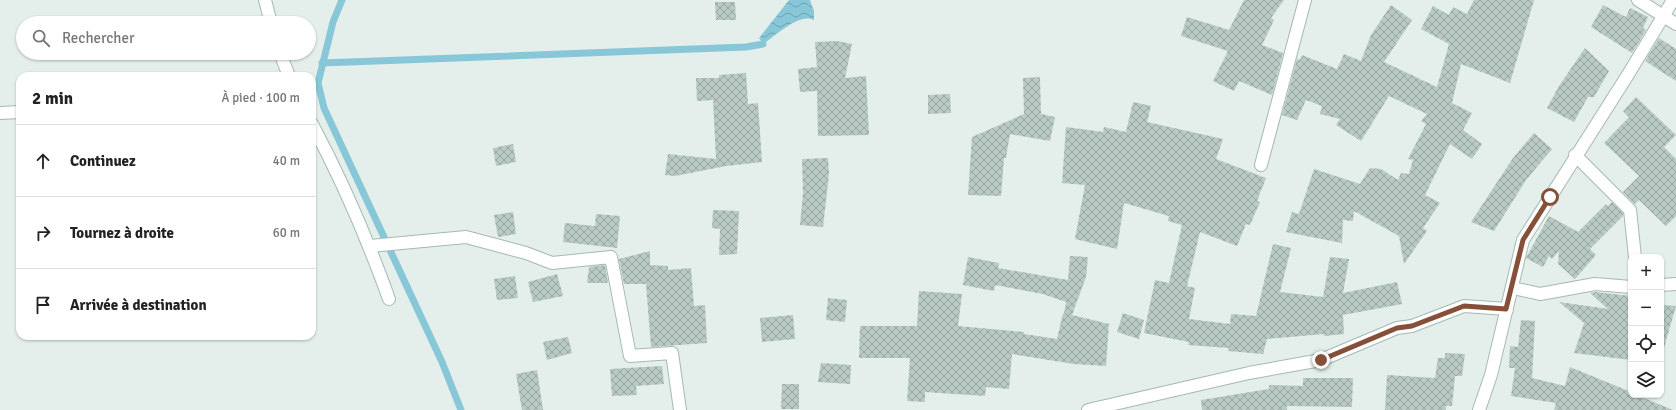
<!DOCTYPE html>
<html lang="fr">
<meta charset="utf-8">
<style>
:root{--surface:#fff;--page:#f6f6f6;--text:#222;--muted:#767676;--line:#e0e0e0}
body{margin:0;font-family:Signika,sans-serif;background:var(--page);color:var(--text)}
.controls{position:absolute;right:12px;bottom:12px;display:grid;overflow:hidden;border-radius:8px;box-shadow:0 1px 3px #0004}
.controls button{width:36px;height:36px;display:grid;place-items:center;padding:0;border:0;border-bottom:1px solid var(--line);background:var(--surface);color:var(--text);font:20px sans-serif}
.stop{position:absolute;width:12px;height:12px;margin:-9px;border:3px solid #854f38;border-radius:50%;background:#fff}
.stop.end{background:#854f38;border-color:#fff;box-shadow:0 1px 4px #0008}
.list{margin:0;padding:0;list-style:none}
h2{display:flex;justify-content:space-between;align-items:center;height:52px;margin:0;padding:0 16px;font-size:17px}
h2 small{font-size:13px;font-weight:400;color:var(--muted)}
.list li{display:grid;grid-template-columns:26px 1fr auto;gap:12px;align-items:center;box-sizing:border-box;height:72px;padding:0 16px;border-top:1px solid var(--line)}
.list b{display:block;font-size:15px;white-space:nowrap}
.list em{font-size:13px;font-style:normal;color:var(--muted)}
.icon{flex:none;width:22px;height:22px;fill:none;stroke:currentColor;stroke-width:2;stroke-linecap:round;stroke-linejoin:round}
.map{position:relative;flex:none;width:1676px;height:410px;overflow:hidden}
.search{position:absolute;background:var(--surface);box-shadow:0 1px 3px #0004;left:16px;top:16px;width:300px;height:44px;display:flex;align-items:center;gap:10px;box-sizing:border-box;padding:0 14px;border-radius:22px;color:var(--muted);font-size:15px}
.panel{position:absolute;background:var(--surface);box-shadow:0 1px 3px #0004;left:16px;top:72px;width:300px;height:268px;border-radius:12px}
.map>svg:first-child{display:block}
.water{fill:url(#water-waves)}
.lines{fill:none;stroke-linecap:round;stroke-linejoin:round}
.stream{stroke:#88c7d8;stroke-width:7}
.building{fill:url(#building-cross-hatch)}
.street-casing{stroke:#a6b8b3;stroke-width:14}
.street{stroke:#fff;stroke-width:12}
.route{stroke:#854f38;stroke-width:5}
</style>
<div class="map">
<svg width="1676" height="410" viewBox="0 0 1676 410">
<defs>
<pattern id="water-waves" width="16" height="10" patternUnits="userSpaceOnUse"><rect width="16" height="10" fill="#88c7d8"/><path d="M0 5q4-4 8 0t8 0" fill="none" stroke="#6fa3b0"/></pattern>
<pattern id="building-cross-hatch" width="8" height="8" patternUnits="userSpaceOnUse"><rect width="8" height="8" fill="#b9cac4"/><path d="M0 0l8 8M0 8l8-8" fill="none" stroke="#96a6a0"/></pattern>
</defs>
<rect width="100%" height="100%" fill="#e4efeb"/>
<path class="water" d="M789 0H810L814 11V20C800 12 775 36 763 44L759 38Z"/>
<g class="lines">
<g class="stream">
<polyline points="342,0 333,22 318,83 324,108 442,362 461,410"/>
<polyline points="322,63 746,47 763,44"/>
</g>
</g>
<g class="building">
<polygon points="1244,0 1284,0 1271,18 1274,20 1262,45 1283,53 1272,95 1239,81 1234,91 1213,81 1228,51 1181,36 1187,17 1229,30"/>
<polygon points="1474,0 1534,0 1510,83 1461,64 1452,103 1472,113 1463,130 1482,144 1472,159 1450,144 1425,195 1440,203 1423,228 1427,231 1404,264 1399,236 1354,211 1353,221 1343,220 1342,243 1286,232 1292,212 1299,214 1314,169 1360,184 1370,168 1381,169 1398,180 1401,173 1409,174 1413,160 1408,159 1426,124 1421,121 1427,114 1389,96 1361,141 1336,125 1340,119 1320,114 1322,106 1306,100 1297,120 1282,115 1297,59 1300,60 1302,55 1337,69 1344,54 1361,61 1371,35 1391,5 1412,20 1384,62 1437,87 1449,44 1421,29 1433,6 1449,15 1453,7 1467,14"/>
<polygon points="715,2 735,2 736,20 716,20"/>
<polygon points="1603,5 1626,17 1630,8 1648,17 1643,28 1646,30 1632,53 1591,27"/>
<polygon points="1659,38 1676,49 1676,81 1645,61"/>
<polygon points="837,41 852,44 845,78 866,76 869,135 818,136 817,91 800,92 798,69 817,67 815,42"/>
<polygon points="1585,48 1609,71 1594,97 1588,97 1574,122 1547,108 1559,86"/>
<polygon points="746,73 748,104 758,103 762,162 726,166 675,176 665,175 668,154 716,159 713,100 697,101 696,78 719,78 719,75"/>
<polygon points="1040,77 1041,114 1055,117 1050,141 1010,134 1006,158 1004,158 1001,196 968,195 972,137 1024,114 1023,78"/>
<polygon points="950,94 951,113 928,114 928,95"/>
<polygon points="1636,97 1676,135 1664,147 1676,159 1676,216 1666,226 1639,200 1635,204 1623,192 1639,176 1604,143 1629,117 1623,111"/>
<polygon points="1133,102 1151,106 1147,122 1223,139 1216,159 1266,178 1257,201 1260,202 1250,225 1246,224 1237,246 1200,232 1187,286 1195,288 1189,319 1230,324 1231,314 1256,316 1273,244 1291,248 1280,292 1323,297 1330,257 1349,259 1343,293 1397,282 1402,304 1343,315 1344,334 1324,336 1324,334 1267,339 1263,354 1228,351 1229,348 1188,345 1189,342 1144,333 1155,280 1169,283 1182,225 1168,221 1169,216 1124,203 1117,249 1075,239 1085,185 1062,183 1066,127 1103,132 1104,127 1126,132"/>
<polygon points="1534,133 1552,149 1526,180 1494,231 1471,222 1513,158"/>
<polygon points="513,144 516,162 496,166 493,148"/>
<polygon points="828,158 829,174 823,227 800,225 803,193 802,159"/>
<polygon points="1612,202 1623,213 1623,216 1590,249 1596,255 1575,279 1558,264 1559,251 1552,259 1549,256 1543,267 1526,258 1549,216 1578,232 1606,204 1608,206"/>
<polygon points="713,210 739,211 737,254 719,255 720,229 712,228"/>
<polygon points="513,212 516,234 498,237 494,215"/>
<polygon points="596,214 620,216 617,248 563,242 565,223 595,226"/>
<polygon points="650,251 650,265 668,266 668,270 691,268 694,306 705,305 707,343 651,347 646,284 624,284 619,259"/>
<polygon points="1070,256 1088,257 1086,277 1072,315 1109,324 1106,366 1074,364 1012,354 1009,389 986,387 985,396 925,392 925,402 907,401 910,358 859,358 860,326 917,326 919,291 962,294 958,326 1024,332 1024,334 1057,339 1063,313 1064,314 1066,302 1043,294 995,285 994,291 963,285 968,257 999,263 998,268 1068,280"/>
<polygon points="605,265 608,283 587,283 589,267"/>
<polygon points="557,274 563,296 533,302 528,282"/>
<polygon points="515,276 518,298 497,300 494,279"/>
<polygon points="1595,292 1631,296 1631,360 1574,353 1584,323 1559,302 1608,309 1590,293"/>
<polygon points="828,298 847,300 845,322 826,320"/>
<polygon points="1661,305 1676,306 1661,358"/>
<polygon points="1123,313 1144,320 1139,339 1117,332"/>
<polygon points="793,315 795,339 762,342 760,318"/>
<polygon points="1521,320 1535,321 1532,378 1565,386 1570,367 1631,392 1631,395 1637,395 1673,410 1554,410 1556,403 1511,396 1515,368 1509,368 1510,346 1518,347"/>
<polygon points="568,337 572,353 547,360 543,342"/>
<polygon points="1445,353 1465,354 1462,376 1455,376 1452,406 1446,406 1446,410 1385,410 1387,375 1435,378 1438,358 1445,358"/>
<polygon points="821,363 851,365 850,384 818,382"/>
<polygon points="662,366 664,384 636,386 637,395 612,396 610,369"/>
<polygon points="537,370 543,410 522,410 516,374"/>
<polygon points="1303,378 1353,378 1352,407 1287,406 1287,410 1202,410 1201,400 1269,389 1269,385 1303,386"/>
<polygon points="782,384 799,384 799,409 781,409"/>
</g>
<g class="lines">
<g class="street-casing">
<g id="street">
<polyline points="265,0 271,23"/>
<polyline points="1638,0 1676,24"/>
<polyline points="280,53 289,76"/>
<polyline points="0,113 20,112"/>
<path d="M312 124C342 180 367 238 389 299"/>
<polyline points="1575,155 1630,210 1635,257"/>
<polyline points="1261,165 1305,0"/>
<polyline points="370,246 466,237 526,253 552,263 611,257 630,356 672,353 680,410"/>
<polyline points="1661,285 1676,284"/>
<polyline points="1513,288 1540,294 1595,284 1631,287"/>
<polyline points="1088,410 1249,373 1321,360 1397,328 1412,326 1464,306 1507,309"/>
<polyline points="1479,410 1491,375 1523,240 1629,73 1673,0"/>
</g>
</g>
<use href="#street" class="street"/>
</g>
<g class="lines">
<polyline class="route" points="1321,360 1397,328 1412,326 1464,306 1506,309 1523,240 1550,197"/>
</g>
</svg>
<div class="controls">
<button>+</button>
<button>−</button>
<button><svg class="icon" aria-label="locate" viewBox="0 0 24 24"><circle cx="12" cy="12" r="6"/><path d="M12 2v4M12 18v4M2 12h4M18 12h4"/></svg></button>
<button><svg class="icon" aria-label="layers" viewBox="0 0 24 24"><path d="M12 4l9 5-9 5-9-5zM3 14l9 5 9-5"/></svg></button>
</div>
<div class="stop" style="left:1550px;top:197px"></div>
<div class="stop end" style="left:1321px;top:360px"></div>
<div class="search"><svg class="icon" aria-label="search" viewBox="0 0 24 24"><circle cx="10" cy="10" r="6"/><path d="M15 15l6 6"/></svg>Rechercher</div>
<section class="panel">
<h2>2 min<small>À pied · 100 m</small></h2>
<ul class="list">
<li><svg class="icon" aria-label="ahead" viewBox="0 0 24 24"><path d="M12 20V5M6 11l6-6 6 6"/></svg><div><b>Continuez</b></div><em>40 m</em></li>
<li><svg class="icon" aria-label="right" viewBox="0 0 24 24"><path d="M7 20v-9h11M14 6l5 5-5 5"/></svg><div><b>Tournez à droite</b></div><em>60 m</em></li>
<li><svg class="icon" aria-label="arrive" viewBox="0 0 24 24"><path d="M6 21V4h12l-3 4 3 4H6"/></svg><div><b>Arrivée à destination</b></div></li>
</ul>
</section>
</div>
